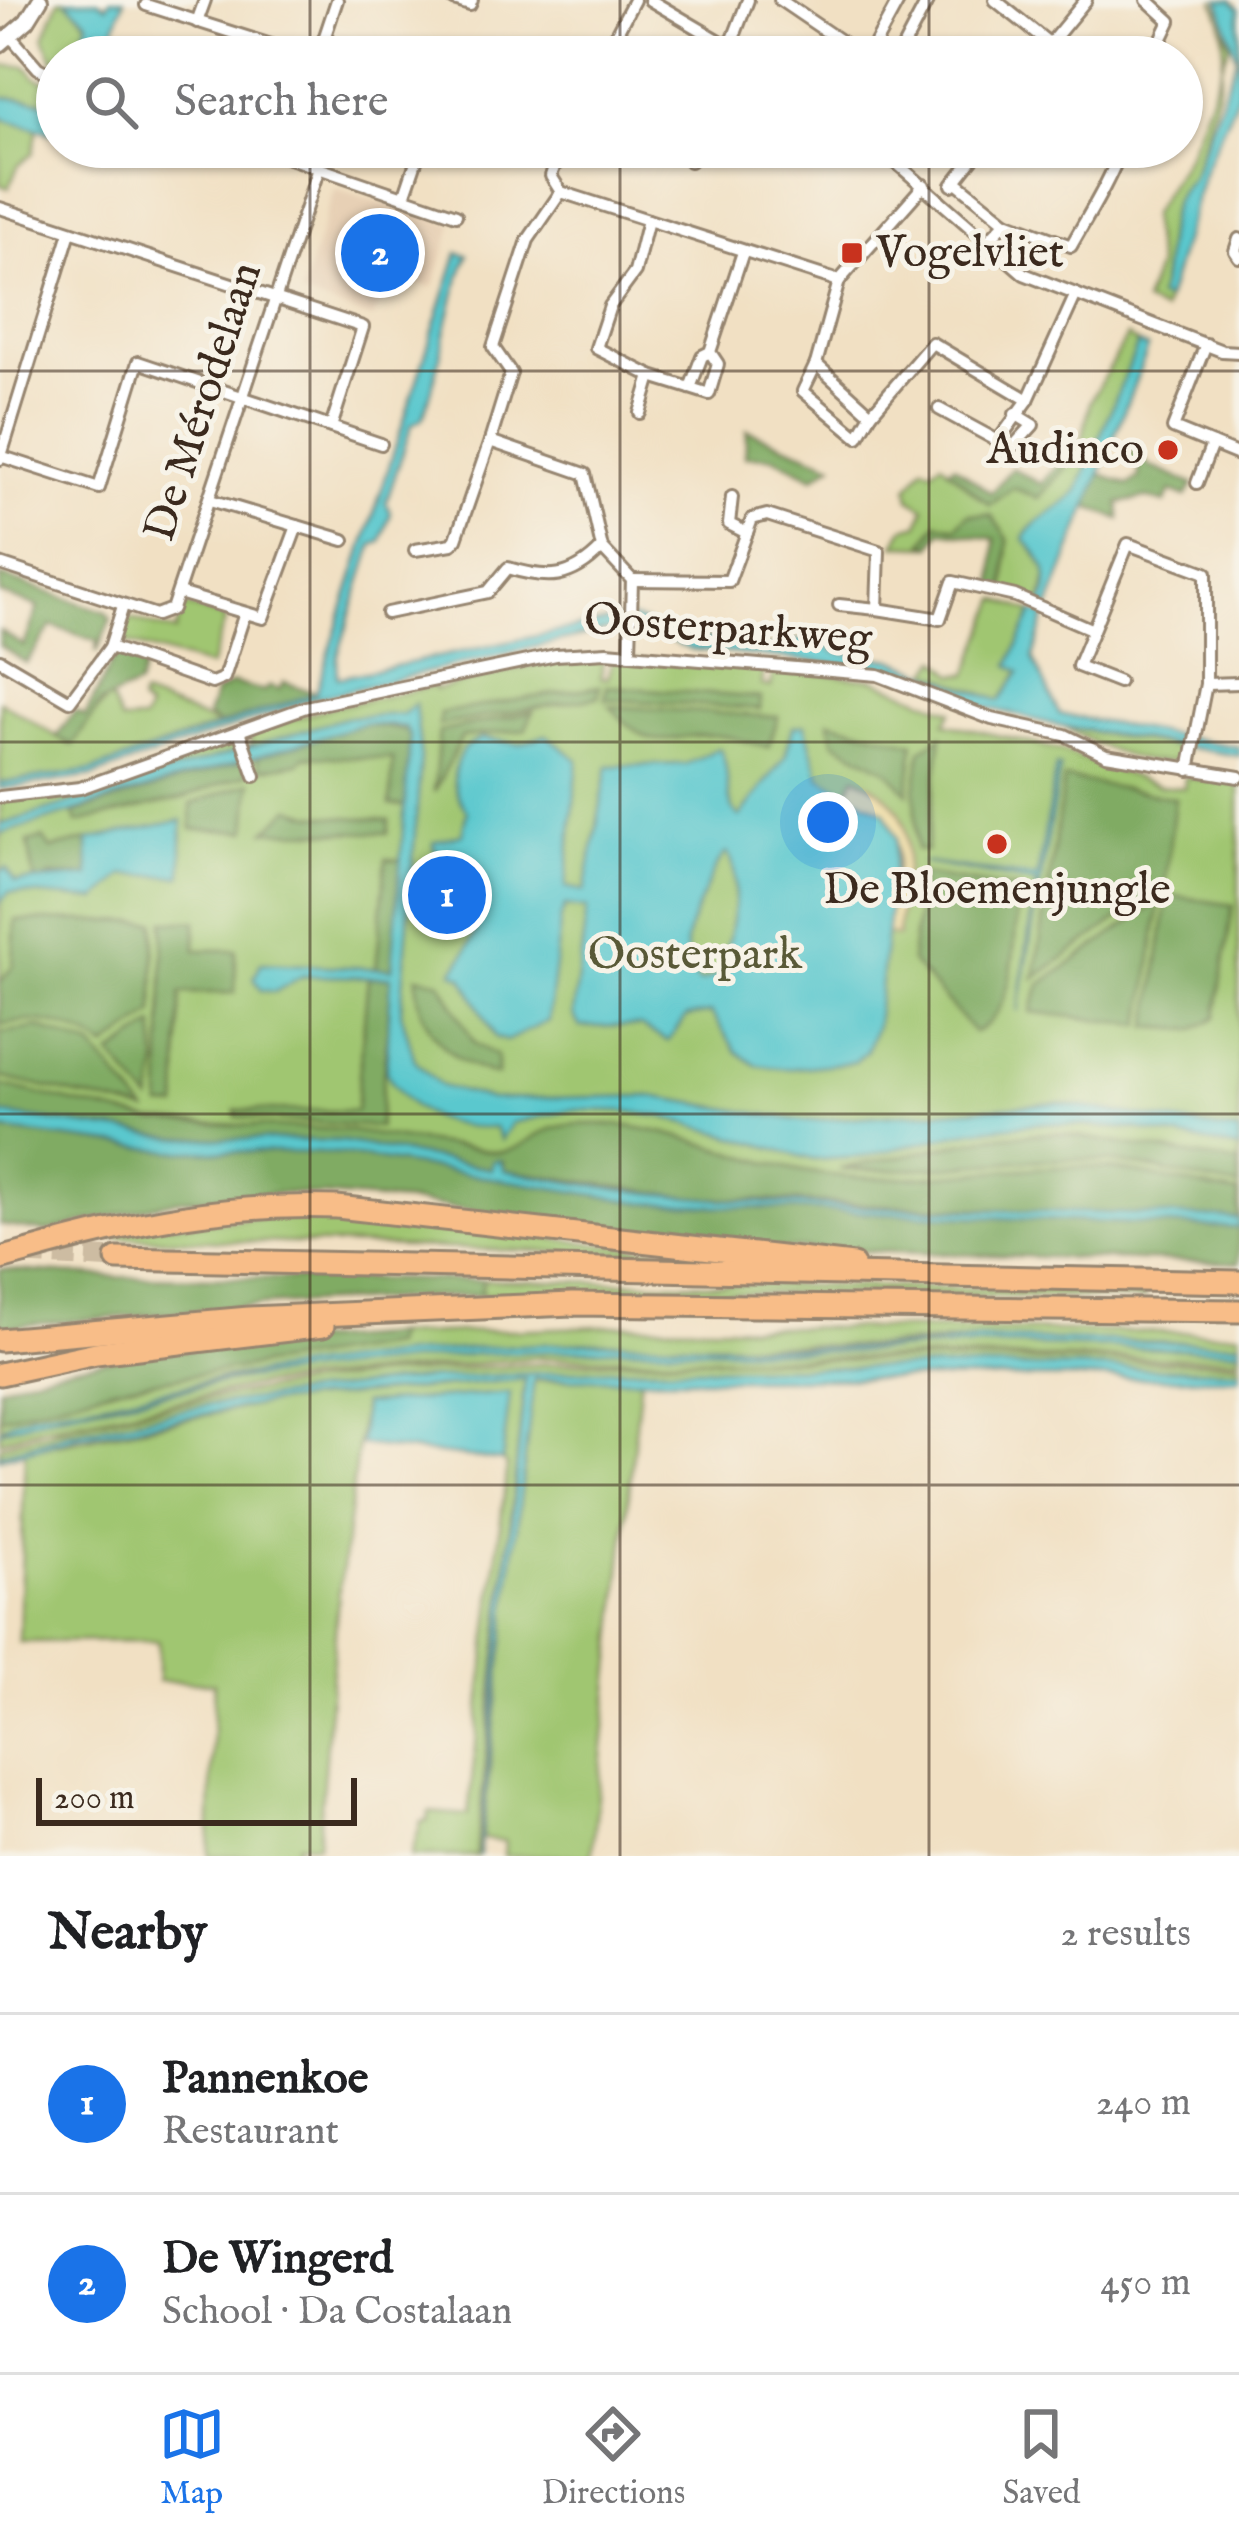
<!DOCTYPE html>
<meta charset="utf-8">
<style>
:root{--surface:#fff;--page:#f6f6f6;--text:#202124;--muted:#757577;--line:#e0e0e0;--accent:#1a73e8}
body{margin:0;font-family:"IM FELL English",serif;background:var(--page);color:var(--text)}
.scale{position:absolute;left:36px;bottom:30px;width:321px;box-sizing:border-box;padding-left:12px;border:6px solid #3b2a1e;border-top:0;font-size:33px;line-height:42px;white-space:nowrap;color:#3b2a1e;-webkit-text-stroke:9px #f7f3e8;paint-order:stroke}
.you{position:absolute;left:828px;top:822px;width:42px;height:42px;margin:-30px;border:9px solid #fff;border-radius:50%;background:#1a73e8;box-shadow:0 0 0 18px #1a73e833}
.badge{display:grid;place-items:center;width:78px;height:78px;border-radius:50%;background:var(--accent);color:#fff;font-size:39px;font-weight:700}
.pin{position:absolute;translate:-50% -50%;border:6px solid #fff;box-shadow:0 3px 12px #0006}
.list{margin:0;padding:0;list-style:none}
h2{display:flex;justify-content:space-between;align-items:center;height:156px;margin:0;padding:0 48px;font-size:51px}
h2 small{font-size:39px;font-weight:400;color:var(--muted)}
.list li{display:grid;grid-template-columns:78px 1fr auto;gap:36px;align-items:center;box-sizing:border-box;height:180px;padding:0 48px;border-top:3px solid var(--line)}
.list b{display:block;font-size:45px;white-space:nowrap}
.list p{margin:0;font-size:39px;white-space:nowrap;color:var(--muted)}
.list em{font-size:39px;font-style:normal;color:var(--muted)}
.icon{flex:none;width:66px;height:66px;fill:none;stroke:currentColor;stroke-width:2;stroke-linecap:round;stroke-linejoin:round}
.map{position:relative;flex:none;width:1239px;height:1856px;overflow:hidden}
.search{position:absolute;background:var(--surface);box-shadow:0 3px 9px #0004;left:36px;right:36px;top:36px;height:132px;display:flex;align-items:center;gap:30px;box-sizing:border-box;padding:0 42px;border-radius:66px;color:var(--muted);font-size:45px}
.sheet{height:516px;background:var(--surface)}
nav{display:flex;justify-content:space-around;align-items:center;box-sizing:border-box;height:168px;border-top:3px solid var(--line);background:var(--surface);font-size:33px;color:var(--muted)}
nav a{display:grid;justify-items:center;gap:6px}
nav .on{color:var(--accent)}
.map>svg:first-child{display:block}
.built{fill:#e7d0b5}
.green{fill:#a0c671;stroke:#6e7848;stroke-width:3}
.forest{fill:#80ab63;stroke:#5e6a40;stroke-width:3}
.sand{fill:#eeda9e;stroke:#94825e;stroke-width:3}
.water{fill:#5ac8ce;stroke:#4a7976;stroke-width:3;fill-rule:evenodd}
.lines{fill:none;stroke-linecap:round;stroke-linejoin:round}
.motorway-tunnel{stroke:#cdbca2;stroke-width:21;stroke-dasharray:21 10;stroke-linecap:butt}
.minor-casing{stroke:#968570;stroke-width:16}
.tertiary-casing{stroke:#968570;stroke-width:20}
.motorway-casing{stroke:#968570;stroke-width:27}
.minor{stroke:#fff;stroke-width:10}
.tertiary{stroke:#fff;stroke-width:14}
.motorway{stroke:#f8bd88;stroke-width:21}
.motorway-bridge-casing{stroke:#968570;stroke-width:27;stroke-linecap:butt}
.motorway-bridge{stroke:#f8bd88;stroke-width:21}
.grid{fill:none;stroke:#3b2a1e;stroke-width:3;stroke-opacity:0.55}
.poi-dot{fill:#c8321e;stroke:#f7f3e8;stroke-width:4.5}
.labels{text-anchor:middle;dominant-baseline:central;stroke-width:10;stroke-linejoin:round;paint-order:stroke}
.poi-label{font-size:45px;fill:#3b2a1e;stroke:#f7f3e8;text-anchor:start}
.street-label{font-size:45px;fill:#3b2a1e;stroke:#f7f3e8}
.park-label{font-size:45px;fill:#595937;stroke:#f7f3e8}
</style>
<div class="map">
<svg width="1239" height="1856" viewBox="0 0 1239 1856">
<rect width="100%" height="100%" fill="#f7f3e8"/>
<filter id="ink" filterUnits="userSpaceOnUse"><feTurbulence type="fractalNoise" baseFrequency=".00833" numOctaves="2"/><feDisplacementMap in="SourceGraphic" scale="24" xChannelSelector="R" yChannelSelector="G"/><feConvolveMatrix kernelMatrix="1 2 1 2 8 2 1 2 1" color-interpolation-filters="sRGB"/></filter>
<filter id="wash" filterUnits="userSpaceOnUse"><feTurbulence type="fractalNoise" baseFrequency=".004" numOctaves="4" result="noise"/><feDisplacementMap in="SourceGraphic" scale="48" xChannelSelector="R" yChannelSelector="G"/><feGaussianBlur stdDeviation="2.7" result="paint"/><feColorMatrix in="noise" values="0 0 0 0 0 0 0 0 0 0 0 0 0 0 0 0 0 1.4 0 .05"/><feComposite in="paint" operator="in"/></filter>
<g filter="url(#wash)">
<rect width="100%" height="100%" fill="#f1e0c3"/>
<polygon class="built" points="334,189 453,225 433,288 402,278 384,289 373,319 301,295"/>
<g class="green">
<polygon points="59,0 66,0 88,23 78,57 57,57 57,70 44,37"/>
<path d="M1214 0C1239 48 1209 123 1191 179 1159 204 1170 260 1158 296L1166 300 1163 311 1144 303 1157 266 1150 216 1189 152 1230 45Z"/>
<polygon points="0,66 26,66 36,78 57,85 57,103 0,97"/>
<polygon points="0,118 38,128 33,153 18,166 9,188 0,185"/>
<path d="M1127 336 1138 344C1119 392 1105 454 1075 495 1061 514 1033 518 1025 538L1048 571 1041 605 1005 589 1008 539 991 515 971 514 957 527 937 523 924 542 929 546 895 545 904 528 919 524 925 508 910 499 908 488 924 466 932 470 941 462 981 499 1013 488 1043 494 1080 452 1090 402Z"/>
<polygon points="998,599 1033,612 1010,665 1020,671 1000,701 929,672 938,659 954,674 968,674"/>
<polygon points="184,605 226,618 210,667 120,641 129,618 175,632"/>
<polygon points="613,658 764,668 762,685 771,687 773,669 872,679 952,711 945,723 1060,750 1159,786 1184,788 1185,777 1239,783 1239,1238 732,1234 282,1188 0,1191 0,832 166,775 0,825 0,801 99,787 235,738 240,749 252,744 248,733 327,708 434,686 435,690 540,663 603,659 601,678 608,678"/>
<polygon points="142,696 220,725 94,770 0,783 0,701 67,743 110,697 121,722 143,721 148,710 140,703"/>
<path d="M1065 727 1184 748V758C1151 773 1094 745 1065 727Z"/>
<polygon points="314,1214 725,1257 102,1237 145,1226"/>
<polygon points="483,1280 1143,1291 1145,1299 717,1292 481,1295"/>
<polygon points="625,1325 1239,1333 1239,1343 982,1339 878,1346 596,1342 477,1348 219,1378 0,1427 0,1418 119,1386 391,1346 395,1335"/>
<path d="M992 1345 1239 1350V1358H533L261 1385 40 1428 0 1441V1431C53 1411 112 1403 168 1393 322 1362 481 1349 638 1348 756 1347 873 1353 992 1345Z"/>
<path d="M686 1359 1239 1362V1370L638 1368 207 1405 68 1432 0 1454V1446C54 1426 112 1417 169 1406 340 1373 512 1363 686 1359Z"/>
<polygon points="641,1375 592,1856 504,1856 505,1841 482,1839 533,1381"/>
<polygon points="525,1379 476,1856 411,1856 421,1822 428,1821 429,1812 468,1815 507,1466 502,1461 509,1394 363,1404 337,1609 318,1845 298,1844 297,1856 209,1856 214,1683 158,1681 158,1641 19,1642 25,1450 269,1403"/>
</g>
<g class="forest">
<polygon points="747,430 833,464 814,477 773,457 745,456"/>
<polygon points="1136,448 1149,466 1193,484 1186,497 1171,491 1165,503 1146,498 1119,503 1120,519 1088,507 1099,473 1128,485 1139,478 1139,467 1127,459"/>
<polygon points="1068,453 1073,459 1039,498 1013,488 990,505 948,469 954,465 991,493 1012,468 1041,484"/>
<polygon points="968,514 991,515 1008,539 1005,589 994,589 995,539 941,531 932,546 924,543 937,523 956,527"/>
<polygon points="0,576 106,612 111,619 96,653 97,641 52,626 26,663 0,646 0,631 24,646 38,607 0,594"/>
<polygon points="116,654 146,662 138,686 101,703 73,745 56,737 75,711 85,716"/>
<polygon points="284,682 316,693 220,725 207,716 215,693 233,683 263,691 270,686 279,689"/>
<polygon points="600,686 598,697 439,725 440,713"/>
<polygon points="607,686 761,698 760,709 605,699"/>
<path d="M610 706 778 717 769 747C753 745 738 737 722 736 660 730 661 763 610 706Z"/>
<polygon points="533,712 525,730 462,737 434,792 439,732"/>
<polygon points="829,721 914,743 908,793 887,770 834,742"/>
<polygon points="364,724 410,731 406,806 390,805 393,759 305,756 298,763 261,769 257,757"/>
<polygon points="942,736 926,851 917,850 915,790 921,750"/>
<polygon points="243,761 248,774 181,799 77,823 74,813"/>
<polygon points="1064,778 1175,798 1165,886 1035,978"/>
<polygon points="251,782 247,831 192,829 191,804"/>
<polygon points="291,808 312,815 389,820 388,833 266,831"/>
<polygon points="43,838 51,849 88,840 89,876 51,876 35,883 28,842"/>
<polygon points="386,859 402,860 392,970 376,970"/>
<path d="M922 874 1019 889C1013 931 1020 1015 974 1032L911 961Z"/>
<polygon points="1168,895 1233,905 1216,1017 1194,1030 1149,1027"/>
<polygon points="1160,901 1142,1025 1031,1012 1040,985"/>
<path d="M15 920 155 922 154 1013 106 1048C73 1024 39 1015 0 1025V982L13 966Z"/>
<polygon points="164,921 196,921 196,950 236,950 235,993 181,993 178,1107 161,1106"/>
<path d="M417 976 441 982 474 1043 497 1056V1075C450 1064 415 1027 417 976Z"/>
<polygon points="368,977 392,977 379,1127 236,1117 236,1110 356,1111"/>
<polygon points="154,1025 158,1065 151,1102 111,1055"/>
<polygon points="39,1027 92,1047 146,1111 0,1077 0,1033"/>
<path d="M0 1085 153 1121 345 1130 495 1152C516 1153 525 1140 544 1132 560 1124 580 1124 598 1124 677 1125 752 1167 830 1175 914 1185 994 1166 1077 1167 1134 1167 1184 1185 1239 1194V1219L695 1198 503 1170V1162L492 1169 342 1141 175 1138 0 1114Z"/>
<polygon points="0,1130 171,1151 339,1153 644,1203 1239,1228 1239,1263 766,1248 407,1202 289,1193 178,1200 46,1232 0,1225"/>
<path d="M1057 1133 1239 1163V1187C1189 1179 1143 1163 1092 1160 1008 1156 927 1175 839 1169L994 1136Z"/>
<polygon points="0,1269 116,1277 483,1280 481,1295 267,1305 0,1327"/>
<path d="M395 1335 392 1346 119 1386 0 1418V1387C113 1345 273 1345 395 1335Z"/>
</g>
<path class="sand" d="M855 777C935 810 900 869 898 936L883 933C894 868 922 823 846 794Z"/>
<g class="water">
<polygon points="98,0 107,6 110,0 124,0 105,57 78,57 88,21 66,1"/>
<path d="M1219 0H1231L1239 9V92L1204 170 1166 300 1158 297C1170 261 1159 204 1191 179L1237 58Z"/>
<polygon points="0,97 57,103 57,134 0,118"/>
<path d="M458 253 468 255C445 311 443 362 423 418L412 424 386 503 391 513 381 542 373 545 337 658 338 678 627 617 696 638 777 647 788 640 821 641 836 652 892 659 1000 701 1020 672 1009 665 1033 612 1045 616 1033 658 1059 714 1239 747V756L1055 725 981 706 900 670 689 649 647 630 616 628 316 698 94 776 0 789V783L94 770 316 693Z"/>
<path d="M1138 344 1148 348 1049 608 1041 605C1054 575 1045 561 1024 539 1033 518 1064 510 1078 490Z"/>
<path d="M415 704 421 758 401 1012 415 1061 441 1086 490 1099 651 1096 804 1121 1058 1103 1239 1132V1149L1137 1129 1041 1123 973 1130 862 1157 814 1160 665 1117 625 1111 572 1110 512 1123 501 1140 495 1128C447 1128 411 1117 386 1072L391 977 302 976 275 992 261 990 254 978 261 963 392 969 410 737 405 727 364 724 0 834V825L347 717 403 714Z"/>
<path d="M805 725 820 777 885 812 897 838 876 1026 867 1050 855 1062 787 1069 756 1065 737 1052 711 1013 686 1017 668 1041 640 1026 580 1027 573 1015 587 909 565 906 561 917 548 1021 506 1041 495 1037 463 977 453 972C469 951 494 900 476 872 468 859 447 855 434 850V842L462 834 467 811C452 791 449 771 464 748L481 738 520 744 546 735 578 760 566 887 585 891 608 766 686 764 719 748C733 769 721 803 740 817L785 757 793 727ZM727 853C745 872 729 954 716 976L700 982C689 972 683 953 687 937 690 922 718 856 727 853Z"/>
<polygon points="1056,766 1060,767 1018,1012 1036,883 921,862 1037,878"/>
<polygon points="182,820 182,876 124,875 97,900 9,892 0,903 0,871 7,868 15,882 89,876 88,840"/>
<path d="M0 1114 175 1138 342 1141 491 1169 493 1161 500 1160 504 1170C744 1220 995 1203 1239 1219V1228L644 1203 339 1153 171 1151 0 1130Z"/>
<path d="M982 1339 1239 1343V1350L992 1345 856 1352 634 1348 475 1354 234 1380 50 1415 0 1431C15 1411 75 1407 102 1402 266 1368 432 1346 599 1342 725 1340 858 1359 982 1339Z"/>
<polygon points="1059,1367 1239,1370 1239,1378 534,1379 479,1856 525,1379 269,1403 78,1436 0,1458 0,1454 68,1433 207,1405 423,1379 638,1368"/>
<polygon points="510,1393 502,1461 360,1445 363,1404"/>
</g>
</g>
<g filter="url(#ink)">
<g class="lines">
<polyline class="motorway-tunnel" points="25,1254 117,1259"/>
<g class="minor-casing">
<g id="minor">
<polyline points="454,0 470,5 472,0"/>
<polyline points="650,0 730,47"/>
<polyline points="780,0 864,57"/>
<polyline points="995,0 1050,44"/>
<polyline points="1147,0 1170,21 1153,57"/>
<polyline points="146,5 309,57"/>
<polyline points="197,22 205,0"/>
<polyline points="11,37 38,68 57,78"/>
<polyline points="318,57 337,0"/>
<polyline points="604,57 634,0"/>
<polyline points="732,57 730,47 748,0"/>
<polyline points="868,57 899,0"/>
<polyline points="898,57 928,0"/>
<polyline points="1039,57 1086,0"/>
<polyline points="257,147 456,215"/>
<polyline points="561,147 551,176 561,192"/>
<polyline points="878,147 1024,274 1222,351 1239,352"/>
<polyline points="690,161 693,147"/>
<polyline points="955,181 1006,222"/>
<polyline points="952,185 982,147"/>
<polyline points="404,197 421,147"/>
<polyline points="0,208 363,327 331,427"/>
<polyline points="1239,239 1235,251 1239,257"/>
<path d="M987 242 1006 222 1071 246C1089 214 1110 181 1122 147"/>
<polyline points="839,281 816,364 803,391 858,437 871,414"/>
<polyline points="1206,344 1173,428 1239,455"/>
<polyline points="710,352 718,364 709,394 690,388 702,356 710,352 743,252"/>
<polyline points="816,364 871,414 932,343 1028,400"/>
<polyline points="651,376 690,388"/>
<polyline points="939,409 998,441 1028,400 1076,294"/>
<polyline points="640,413 651,376 596,348 610,306 635,272 648,220"/>
<polyline points="998,441 1009,451 1033,425 1015,414"/>
<polyline points="0,456 99,488 138,362 381,444"/>
<polyline points="0,459 70,232"/>
<polyline points="1197,483 1212,444"/>
<polyline points="732,497 729,524 747,533"/>
<polyline points="210,500 344,540"/>
<polyline points="415,550 452,544 456,539 490,441"/>
<polyline points="0,564 156,615 172,609 319,168"/>
<polyline points="632,580 729,581 752,519 767,515 879,551 877,609 940,619 953,582 1015,596 1093,630 1128,544 1206,573 1206,684 1239,683"/>
<polyline points="179,593 263,618 297,526"/>
<polyline points="839,605 877,609"/>
<path d="M387 613 488 592 508 568C548 580 571 580 602 548"/>
<polyline points="1093,630 1078,666 1119,682"/>
<polyline points="110,647 212,683 224,678 244,616"/>
<polyline points="630,652 632,580 602,548 585,474 490,441 511,373 493,347 528,240 561,192 839,281 924,185"/>
<polyline points="0,660 70,701 110,647 123,606"/>
<polyline points="239,731 255,776"/>
<polyline points="1189,770 1206,684"/>
<polyline points="0,797 80,788 306,707 556,655 607,652 878,675 992,719 1065,735 1106,755 1239,777"/>
</g>
</g>
<g class="tertiary-casing">
<polyline id="tertiary" points="0,44 27,21 40,0"/>
</g>
<g class="motorway-casing">
<g id="motorway">
<path d="M26 1252C132 1222 227 1203 337 1207L853 1265"/>
<polyline points="117,1259 1239,1282"/>
<polyline points="0,1340 249,1318 572,1304 1239,1311"/>
<polyline points="0,1374 96,1353 323,1326"/>
</g>
</g>
<use href="#minor" class="minor"/>
<use href="#tertiary" class="tertiary"/>
<use href="#motorway" class="motorway"/>
<g class="motorway-bridge-casing">
<polyline id="motorway-bridge" points="0,1259 26,1252"/>
</g>
<use href="#motorway-bridge" class="motorway-bridge"/>
</g>
</g>
<path class="grid" d="M310 0V57M620 0V57M929 0V57M310 147V1856M620 147V1856M929 147V1856M0 371H1239M0 742H1239M0 1114H1239M0 1485H1239"/>
<g class="poi-dot">
<rect x="840" y="241" width="24" height="24" rx="6"/>
<circle cx="1168" cy="450" r="12"/>
<circle cx="997" cy="844" r="12"/>
</g>
<g class="labels">
<g class="poi-label">
<text x="876" y="253">Vogelvliet</text>
<text x="1144" y="450" text-anchor="end">Audinco</text>
<text x="997" y="890" text-anchor="middle">De Bloemenjungle</text>
</g>
<g class="street-label">
<text transform="translate(204 402) rotate(-72)">De Mérodelaan</text>
<text transform="translate(728 630) rotate(4)">Oosterparkweg</text>
</g>
<g class="park-label">
<text x="695" y="955">Oosterpark</text>
</g>
</g>
</svg>
<div class="scale">200 m</div>
<div class="you"></div>
<div class="pin badge" style="left:447px;top:895px">1</div>
<div class="pin badge" style="left:380px;top:253px">2</div>
<div class="search"><svg class="icon" aria-label="search" viewBox="0 0 24 24"><circle cx="10" cy="10" r="6"/><path d="M15 15l6 6"/></svg>Search here</div>
</div>
<section class="sheet">
<h2>Nearby<small>2 results</small></h2>
<ul class="list">
<li><span class="badge">1</span><div><b>Pannenkoe</b><p>Restaurant</p></div><em>240 m</em></li>
<li><span class="badge">2</span><div><b>De Wingerd</b><p>School · Da Costalaan</p></div><em>450 m</em></li>
</ul>
</section>
<nav>
<a class="on"><svg class="icon" aria-label="map" viewBox="0 0 24 24"><path d="M3 6l6-2 6 2 6-2v14l-6 2-6-2-6 2zM9 4v14M15 6v14"/></svg>Map</a>
<a><svg class="icon" aria-label="directions" viewBox="0 0 24 24"><path d="M12 3l9 9-9 9-9-9zM9 14v-3h6M13 9l2 2-2 2"/></svg>Directions</a>
<a><svg class="icon" aria-label="saved" viewBox="0 0 24 24"><path d="M7 4h10v16l-5-4-5 4z"/></svg>Saved</a>
</nav>
